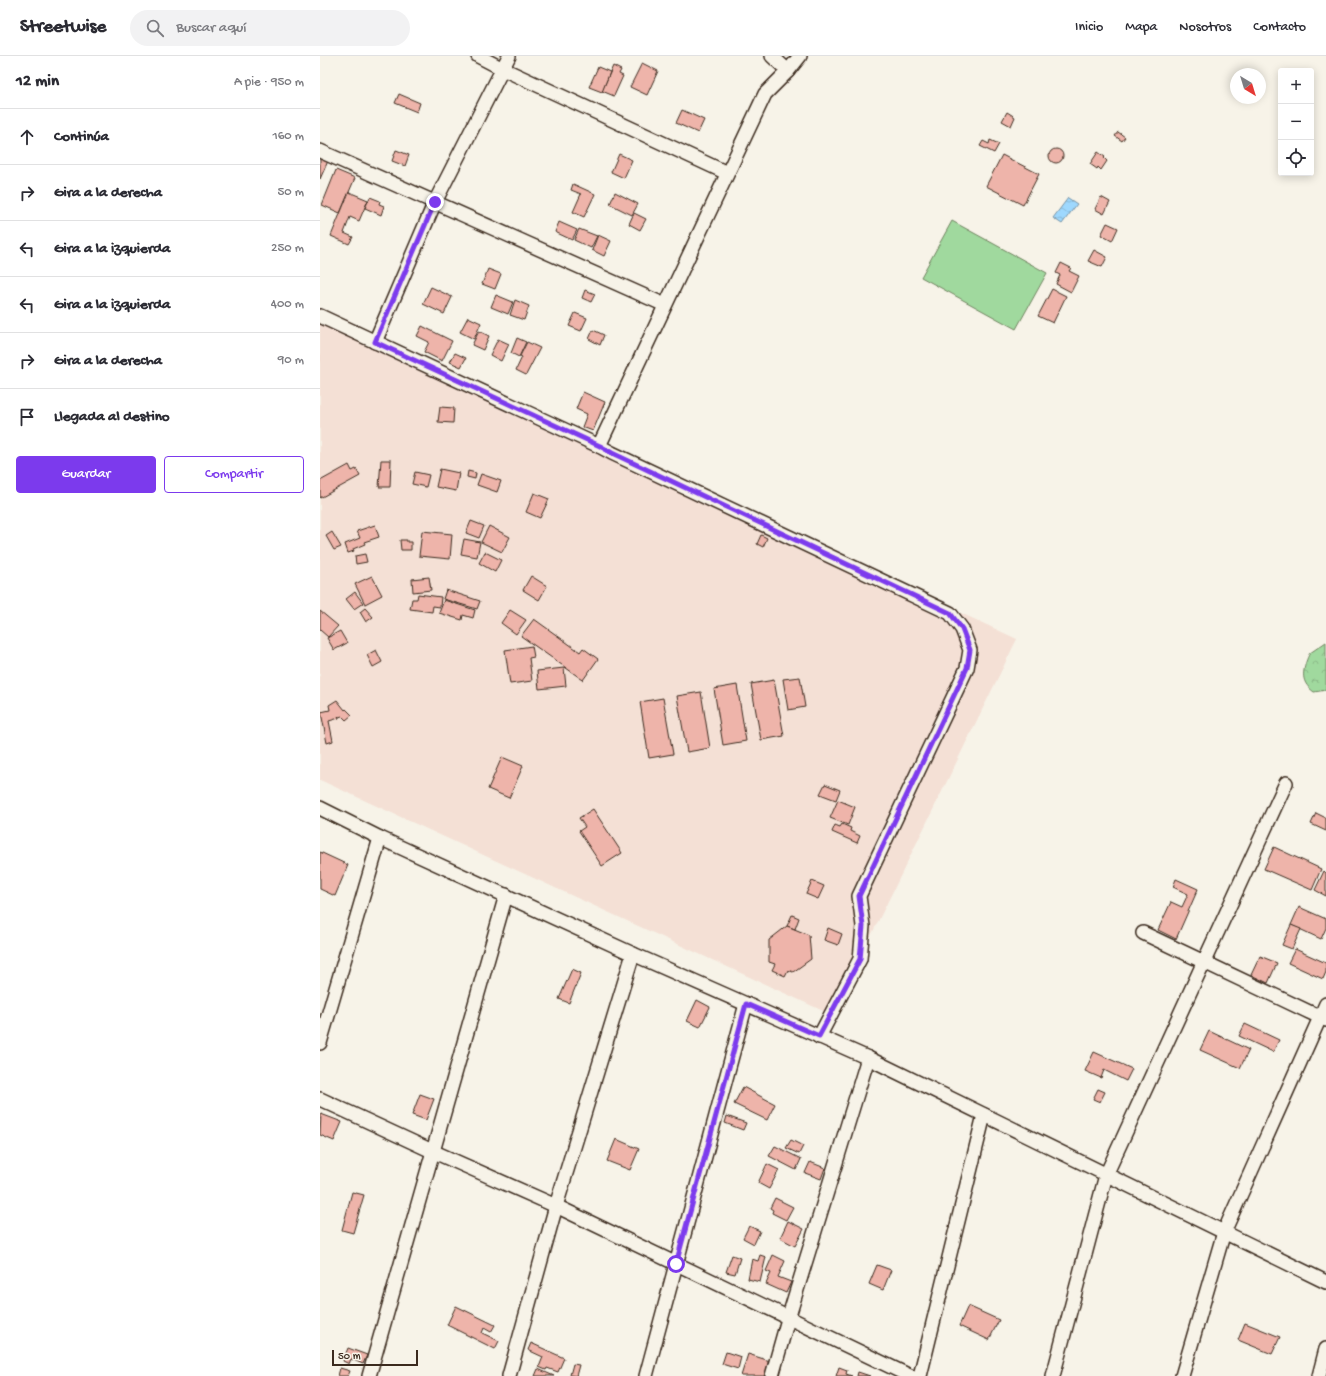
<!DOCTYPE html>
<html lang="es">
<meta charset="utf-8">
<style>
:root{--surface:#fff;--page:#f2f2f3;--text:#2b2b33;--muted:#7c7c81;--line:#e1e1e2;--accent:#7c3aed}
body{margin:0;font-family:"Gochi Hand",sans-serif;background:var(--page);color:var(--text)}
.controls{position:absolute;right:12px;top:12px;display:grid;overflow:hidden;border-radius:4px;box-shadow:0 2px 10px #0003}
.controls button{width:36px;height:36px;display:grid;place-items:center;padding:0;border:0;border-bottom:1px solid var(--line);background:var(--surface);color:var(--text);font:20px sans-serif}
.compass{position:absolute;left:910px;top:12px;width:36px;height:36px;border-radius:50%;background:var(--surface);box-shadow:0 2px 10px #0003;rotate:142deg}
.scale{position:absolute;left:12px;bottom:10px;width:86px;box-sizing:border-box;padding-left:4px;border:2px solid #3b2a1e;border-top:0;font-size:11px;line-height:14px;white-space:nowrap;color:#3b2a1e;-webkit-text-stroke:3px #f7f3e8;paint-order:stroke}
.stop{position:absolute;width:12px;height:12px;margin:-9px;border:3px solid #7c3aed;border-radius:50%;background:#fff}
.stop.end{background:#7c3aed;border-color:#fff;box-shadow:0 1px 4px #0008}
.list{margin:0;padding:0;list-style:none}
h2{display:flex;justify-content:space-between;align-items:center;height:52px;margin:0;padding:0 16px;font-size:17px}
h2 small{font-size:13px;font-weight:400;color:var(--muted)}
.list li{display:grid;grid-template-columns:26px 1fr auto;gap:12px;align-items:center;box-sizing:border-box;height:56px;padding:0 16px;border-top:1px solid var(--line)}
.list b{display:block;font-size:15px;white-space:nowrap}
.list em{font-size:13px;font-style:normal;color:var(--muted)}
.actions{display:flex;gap:8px;padding:12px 16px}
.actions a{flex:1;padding:9px 0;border:1px solid var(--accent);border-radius:4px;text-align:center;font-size:14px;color:var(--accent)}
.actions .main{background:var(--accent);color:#fff}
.icon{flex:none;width:22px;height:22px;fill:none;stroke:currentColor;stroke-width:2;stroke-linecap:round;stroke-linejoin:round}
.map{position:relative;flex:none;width:1006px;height:1320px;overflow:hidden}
header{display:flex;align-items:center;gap:24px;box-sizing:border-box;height:56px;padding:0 20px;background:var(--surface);border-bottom:1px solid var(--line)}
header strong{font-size:19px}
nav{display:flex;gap:22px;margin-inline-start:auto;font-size:14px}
.search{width:280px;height:36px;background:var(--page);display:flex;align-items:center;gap:10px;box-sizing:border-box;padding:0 14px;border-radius:22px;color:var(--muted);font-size:15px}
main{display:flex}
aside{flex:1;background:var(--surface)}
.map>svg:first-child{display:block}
.built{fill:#f4e0d5}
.green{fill:#a0d99e;stroke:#6e825e}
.forest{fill:url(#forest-crowns);stroke:#6e825e}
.water{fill:url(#water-waves);stroke:#7692a4}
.building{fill:#eeb4aa;stroke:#3b2a1e}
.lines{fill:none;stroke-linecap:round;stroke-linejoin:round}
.minor-casing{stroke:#3b2a1e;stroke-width:16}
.minor{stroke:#f7f3e8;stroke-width:13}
.route{stroke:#7c3aed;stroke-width:5}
</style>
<header>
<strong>Streetwise</strong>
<div class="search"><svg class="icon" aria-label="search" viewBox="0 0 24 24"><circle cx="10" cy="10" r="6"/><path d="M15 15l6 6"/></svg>Buscar aquí</div>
<nav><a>Inicio</a><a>Mapa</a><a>Nosotros</a><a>Contacto</a></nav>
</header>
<main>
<aside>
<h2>12 min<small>A pie · 950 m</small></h2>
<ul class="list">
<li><svg class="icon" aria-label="ahead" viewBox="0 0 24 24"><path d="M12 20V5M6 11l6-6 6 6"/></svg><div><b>Continúa</b></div><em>160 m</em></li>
<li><svg class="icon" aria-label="right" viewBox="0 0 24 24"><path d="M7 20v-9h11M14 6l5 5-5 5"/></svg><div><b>Gira a la derecha</b></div><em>50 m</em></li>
<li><svg class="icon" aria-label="left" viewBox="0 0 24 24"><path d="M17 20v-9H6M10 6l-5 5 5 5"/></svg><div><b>Gira a la izquierda</b></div><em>250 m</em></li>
<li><svg class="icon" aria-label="left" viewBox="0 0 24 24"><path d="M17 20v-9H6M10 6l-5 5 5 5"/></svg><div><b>Gira a la izquierda</b></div><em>400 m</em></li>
<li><svg class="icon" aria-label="right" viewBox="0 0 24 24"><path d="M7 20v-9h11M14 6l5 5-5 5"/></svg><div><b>Gira a la derecha</b></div><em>90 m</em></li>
<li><svg class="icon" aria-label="arrive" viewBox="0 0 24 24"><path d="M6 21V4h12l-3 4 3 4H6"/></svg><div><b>Llegada al destino</b></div></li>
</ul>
<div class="actions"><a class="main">Guardar</a><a>Compartir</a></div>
</aside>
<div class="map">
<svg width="1006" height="1320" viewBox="0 0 1006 1320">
<defs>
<pattern id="forest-crowns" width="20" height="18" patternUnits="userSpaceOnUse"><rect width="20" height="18" fill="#a0d99e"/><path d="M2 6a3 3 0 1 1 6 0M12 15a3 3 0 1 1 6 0" fill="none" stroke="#8bba88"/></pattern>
<pattern id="water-waves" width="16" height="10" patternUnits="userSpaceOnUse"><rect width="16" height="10" fill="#9ed8fe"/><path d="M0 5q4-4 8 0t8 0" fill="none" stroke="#89bad9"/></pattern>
</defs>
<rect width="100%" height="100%" fill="#f7f3e8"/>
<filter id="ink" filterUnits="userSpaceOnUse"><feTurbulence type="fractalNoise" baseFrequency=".025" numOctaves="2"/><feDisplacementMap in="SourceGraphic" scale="8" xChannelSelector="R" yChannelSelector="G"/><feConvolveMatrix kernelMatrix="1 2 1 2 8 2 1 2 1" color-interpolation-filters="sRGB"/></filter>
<g filter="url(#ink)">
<polygon class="built" points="0,260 697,583 512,959 0,724"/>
<polygon class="green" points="632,165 727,217 696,273 601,221"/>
<path class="forest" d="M1006 586V634L994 636C982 627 982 619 986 606 987 603 988 600 990 597 995 593 1001 590 1006 586Z"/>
<polygon class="water" points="748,142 757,148 742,168 733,162"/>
<g class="building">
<polygon points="322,7 338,15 327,39 310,31"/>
<polygon points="293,10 301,14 299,18 303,20 294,40 282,35"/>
<polygon points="278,11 290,16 282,36 269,31"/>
<polygon points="79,38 100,47 97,56 75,47"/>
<polygon points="362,54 384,64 378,77 356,67"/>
<polygon points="687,56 695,61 691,70 682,65"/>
<polygon points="798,76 805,81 802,85 795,80"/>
<polygon points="670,84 679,88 674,97 660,90 663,85 669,88"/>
<circle cx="736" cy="100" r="7"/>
<polygon points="76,94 89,99 85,110 72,105"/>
<polygon points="778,96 785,101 784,102 787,105 781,114 778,111 777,113 770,108"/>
<polygon points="299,98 312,104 304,122 291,116"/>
<polygon points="682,99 719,118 703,149 666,130"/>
<polygon points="0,101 8,105 0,123"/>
<polygon points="16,114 35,122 20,157 2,149"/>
<polygon points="253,128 275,138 264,161 253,156 261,138 251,134"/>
<polygon points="29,136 48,144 39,165 30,161 24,177 33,181 29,188 11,180"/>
<polygon points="295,136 318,148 312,159 290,148"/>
<polygon points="50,141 60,145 59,148 64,150 61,159 45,152"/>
<polygon points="781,141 790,146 784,158 775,153"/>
<polygon points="314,157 326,163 320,174 309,168"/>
<polygon points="239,166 257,174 252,184 235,176"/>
<polygon points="787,167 798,172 792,185 781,179"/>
<polygon points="259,173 277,180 271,192 254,184"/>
<polygon points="278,179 291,185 284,200 272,194"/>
<polygon points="774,194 787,201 782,211 768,205"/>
<polygon points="741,207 751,212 749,215 759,220 751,236 736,228 740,219 736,217"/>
<polygon points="168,213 181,218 175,233 162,228"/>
<polygon points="111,231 132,241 124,258 103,248"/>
<polygon points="732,233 746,240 733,267 718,260"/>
<polygon points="265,234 275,238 271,246 262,242"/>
<polygon points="176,239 193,246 188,258 171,251"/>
<polygon points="195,244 209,250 204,264 190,259"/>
<polygon points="255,257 267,262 261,275 249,270"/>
<polygon points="148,261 161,267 154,283 140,276"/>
<polygon points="102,270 132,285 122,305 104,296 109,286 97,280"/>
<polygon points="273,274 284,279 280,289 269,283"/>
<polygon points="159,275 169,280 163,294 152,289"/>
<polygon points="197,282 206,286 199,301 191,297"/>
<polygon points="178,283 189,288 181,305 170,299"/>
<polygon points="207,286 220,292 206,319 196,314 202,301 200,300"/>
<polygon points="135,297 146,302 141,311 130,306"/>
<polygon points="263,336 285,346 273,375 262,371 267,358 256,353"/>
<polygon points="120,351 134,352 133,367 118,366"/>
<polygon points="61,404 71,404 70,431 59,431"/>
<polygon points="29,409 32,415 36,413 40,420 0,442 0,425"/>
<polygon points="120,413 139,417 136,435 116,431"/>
<polygon points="148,415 156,417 155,423 147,421"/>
<polygon points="95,416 109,419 106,431 92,428"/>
<polygon points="161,418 181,425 177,436 157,429"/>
<polygon points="214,437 229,443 220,462 206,456"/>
<polygon points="151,465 164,470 159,482 146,477"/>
<polygon points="55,469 59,481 44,486 45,488 33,493 34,495 28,497 25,488 40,482 37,475"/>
<polygon points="169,470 190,481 182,496 161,486"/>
<polygon points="102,475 132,478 130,503 99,500"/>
<polygon points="12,476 21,491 14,494 6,480"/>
<polygon points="441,479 447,482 443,491 437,488"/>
<polygon points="144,483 160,486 157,501 141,498"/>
<polygon points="80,484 87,484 87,486 91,486 91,494 81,494"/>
<polygon points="165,496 181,504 175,516 159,507"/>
<polygon points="45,498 47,506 36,508 35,500"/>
<polygon points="52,520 62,539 45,548 35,528"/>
<polygon points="211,520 227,530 219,544 203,534"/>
<polygon points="109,521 111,534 93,536 92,523"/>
<polygon points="126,534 160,545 157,553 123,543"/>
<polygon points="35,536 43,547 34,553 26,543"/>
<polygon points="98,538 121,541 120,551 113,550 112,556 90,553 92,543 97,543"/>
<polygon points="124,544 155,554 153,562 143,559 142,564 119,557"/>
<polygon points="45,552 53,561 46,566 40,556"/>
<polygon points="190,554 206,564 196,578 181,567"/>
<polygon points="0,555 18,570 8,581 0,574"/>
<polygon points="214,563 260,596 263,592 278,603 263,624 201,580"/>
<polygon points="20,575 27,587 14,594 7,582"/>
<polygon points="212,590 214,601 209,602 212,625 190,628 185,594"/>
<polygon points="56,594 62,606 53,611 47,599"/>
<polygon points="244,612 246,630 219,633 217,615"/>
<polygon points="480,621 485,651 468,654 463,623"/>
<polygon points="454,624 464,680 441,684 431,628"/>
<polygon points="417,629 426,685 403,689 394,633"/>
<polygon points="381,636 390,692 367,696 357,640"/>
<polygon points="343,642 353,698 329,702 320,646"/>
<polygon points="17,644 25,654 26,653 32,659 26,664 22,660 19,661 18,660 19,662 9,665 13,685 7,687 1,656 10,654 9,649"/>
<polygon points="182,701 203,710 189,742 168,733"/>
<polygon points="505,728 520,734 516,744 500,738"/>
<polygon points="518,744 535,751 528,769 510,762"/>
<polygon points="273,753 302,797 282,810 259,775 265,771 259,762"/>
<polygon points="996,757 1006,762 1006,775 991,768"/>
<polygon points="522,768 531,772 530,775 540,780 537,787 512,776 515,769 520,771"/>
<polygon points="954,791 1001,813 992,834 944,813"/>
<polygon points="0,796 28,809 15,840 0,833"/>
<polygon points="1004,815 1006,817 1006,840 995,834"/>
<polygon points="856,823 878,833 856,883 838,874 851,846 862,851 868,838 853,831"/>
<polygon points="492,825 504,830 498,843 486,838"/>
<polygon points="979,851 1006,863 1006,872 1001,883 971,869"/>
<polygon points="472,859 479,862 475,873 467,870"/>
<polygon points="971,869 981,873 972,893 962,889"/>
<polygon points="467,870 489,879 491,903 473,916 468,914 465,920 452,914 455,908 449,906 449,884"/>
<polygon points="508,872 522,878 518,889 504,884"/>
<polygon points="975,893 1006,907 1006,916 1003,923 968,907"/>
<polygon points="940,900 957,907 948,927 931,919"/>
<polygon points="252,913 261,917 249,947 239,943"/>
<polygon points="377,944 390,951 380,971 367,965"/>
<polygon points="925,968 959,984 953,996 919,980"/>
<polygon points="889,975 929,994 920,1012 880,994"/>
<polygon points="774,996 812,1013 806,1025 784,1014 781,1022 765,1015"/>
<polygon points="423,1031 455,1048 447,1064 414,1048"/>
<polygon points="778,1033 785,1036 780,1046 773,1043"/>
<polygon points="100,1038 114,1043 106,1064 92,1059"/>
<polygon points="1,1058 22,1066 14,1085 0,1079"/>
<polygon points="407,1060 426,1067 423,1074 405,1067"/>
<polygon points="296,1083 319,1093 310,1114 287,1105"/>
<polygon points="471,1084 483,1090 479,1098 466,1092"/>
<polygon points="455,1090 481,1103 476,1114 449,1100"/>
<polygon points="490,1106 505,1112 501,1123 485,1117"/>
<polygon points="447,1108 459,1114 449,1133 438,1127"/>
<polygon points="32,1136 44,1139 33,1177 22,1174"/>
<polygon points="455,1142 473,1151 466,1164 452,1157 453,1154 450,1152"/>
<polygon points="468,1165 484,1173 475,1190 460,1182"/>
<polygon points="429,1170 440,1175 434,1188 423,1182"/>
<polygon points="412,1199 420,1202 415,1218 406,1216"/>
<polygon points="440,1199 446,1201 440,1226 428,1223 432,1203 438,1205"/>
<polygon points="453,1199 465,1205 458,1221 471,1226 466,1237 446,1228 451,1217 446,1215"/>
<polygon points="557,1209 571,1214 563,1234 549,1228"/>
<polygon points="136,1250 175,1269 171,1276 164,1272 162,1277 179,1285 175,1293 127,1269"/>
<polygon points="648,1250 679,1264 669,1284 639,1270"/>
<polygon points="925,1267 960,1281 952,1298 918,1284"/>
<polygon points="211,1287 244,1302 238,1316 227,1312 226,1314 219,1311 223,1301 208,1294"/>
<polygon points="28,1292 47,1299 43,1308 31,1303 29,1308 23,1305"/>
<polygon points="406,1296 421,1301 418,1313 402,1308"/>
<polygon points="428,1298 450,1305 445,1320 421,1320"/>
<polygon points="253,1308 259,1309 256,1320 250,1319"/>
<polygon points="519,1311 527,1314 526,1318 532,1320 516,1320"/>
<polygon points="20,1312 30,1315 28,1320 18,1320"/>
<polygon points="218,1313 234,1320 215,1320"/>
<polygon points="538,1316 550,1320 537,1320"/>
</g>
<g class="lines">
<g class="minor-casing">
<g id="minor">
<polyline points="158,0 183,13 407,117"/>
<polyline points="452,0 468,15"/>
<polyline points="0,95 345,249"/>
<polyline points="0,260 279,390 292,397 630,557 642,573 650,594 647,612 539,840 543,870 540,903 499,981"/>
<polyline points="55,286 115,146 189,0"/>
<polyline points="279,390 445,38 468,15 480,0"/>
<polyline points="0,752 60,782 313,898 548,1002 1006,1226"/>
<polyline points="823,877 1006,964"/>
<polyline points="0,987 60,782"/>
<polyline points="0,1043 112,1095 236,1150 590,1320"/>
<polyline points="49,1320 186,839"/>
<polyline points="189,1320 236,1150 313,898"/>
<polyline points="326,1320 426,948"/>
<polyline points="452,1320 468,1263 548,1002"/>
<polyline points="600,1320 664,1059"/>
<polyline points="733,1320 786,1119 966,727"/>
<polyline points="862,1320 904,1176 1006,948"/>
<polyline points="999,1320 1006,1293"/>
</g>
</g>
<use href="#minor" class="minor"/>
</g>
</g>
<g class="lines" filter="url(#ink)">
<polyline class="route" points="115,146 55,286 280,390 292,397 630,557 642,573 650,594 647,612 539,840 543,870 540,903 499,980 426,948 356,1208"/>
</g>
</svg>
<div class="controls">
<button>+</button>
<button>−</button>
<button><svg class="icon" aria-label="locate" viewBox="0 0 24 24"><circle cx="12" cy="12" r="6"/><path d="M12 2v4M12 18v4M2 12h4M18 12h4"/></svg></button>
</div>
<svg class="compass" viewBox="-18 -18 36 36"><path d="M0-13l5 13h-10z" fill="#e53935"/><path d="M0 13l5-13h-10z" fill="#7c7c81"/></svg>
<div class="scale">50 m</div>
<div class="stop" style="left:356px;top:1208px"></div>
<div class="stop end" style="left:115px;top:146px"></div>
</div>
</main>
